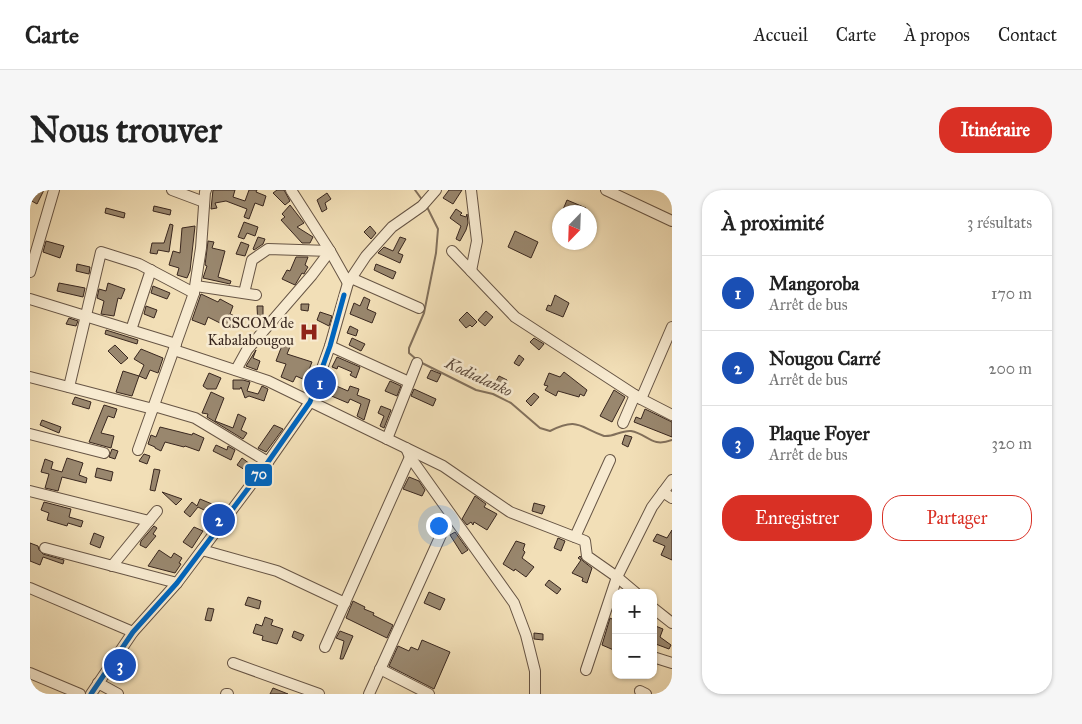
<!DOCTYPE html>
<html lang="fr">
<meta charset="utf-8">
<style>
:root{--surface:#fff;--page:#f6f6f6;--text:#222;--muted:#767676;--line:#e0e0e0;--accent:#d93025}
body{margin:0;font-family:"IM FELL Great Primer",serif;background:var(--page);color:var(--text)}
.controls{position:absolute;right:15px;bottom:15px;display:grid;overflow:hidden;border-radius:10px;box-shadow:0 1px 4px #0004}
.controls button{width:45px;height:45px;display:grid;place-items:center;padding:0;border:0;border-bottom:1px solid var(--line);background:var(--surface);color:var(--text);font:25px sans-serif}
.compass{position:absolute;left:522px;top:15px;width:45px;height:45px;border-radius:50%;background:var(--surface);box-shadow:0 1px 4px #0004;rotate:203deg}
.you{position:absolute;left:408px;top:335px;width:18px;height:18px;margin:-12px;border:4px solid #fff;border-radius:50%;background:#1a73e8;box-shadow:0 0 0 8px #1a73e833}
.badge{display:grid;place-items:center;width:32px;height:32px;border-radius:50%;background:var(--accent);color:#fff;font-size:16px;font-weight:700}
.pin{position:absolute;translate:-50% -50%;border:2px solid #fff;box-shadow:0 1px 5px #0006}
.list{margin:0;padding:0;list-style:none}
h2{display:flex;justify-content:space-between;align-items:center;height:65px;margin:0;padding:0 20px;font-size:21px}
h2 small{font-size:16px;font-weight:400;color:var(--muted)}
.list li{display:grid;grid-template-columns:32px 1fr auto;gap:15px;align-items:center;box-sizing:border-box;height:75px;padding:0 20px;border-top:1px solid var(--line)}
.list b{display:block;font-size:19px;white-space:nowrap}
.list p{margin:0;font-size:16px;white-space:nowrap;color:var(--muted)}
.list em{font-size:16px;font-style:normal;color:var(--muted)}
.actions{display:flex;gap:10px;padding:15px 20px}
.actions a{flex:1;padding:11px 0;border:1px solid var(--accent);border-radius:20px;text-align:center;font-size:18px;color:var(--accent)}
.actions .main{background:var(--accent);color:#fff}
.map{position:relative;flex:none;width:642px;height:504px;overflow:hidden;border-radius:20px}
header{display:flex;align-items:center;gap:30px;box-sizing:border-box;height:70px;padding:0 25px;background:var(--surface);border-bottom:1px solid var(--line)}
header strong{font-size:24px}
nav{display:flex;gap:28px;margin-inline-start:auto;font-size:18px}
.intro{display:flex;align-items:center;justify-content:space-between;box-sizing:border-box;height:120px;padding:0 30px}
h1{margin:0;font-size:35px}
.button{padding:12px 22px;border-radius:20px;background:var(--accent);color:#fff;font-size:18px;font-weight:700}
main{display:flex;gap:30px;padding:0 30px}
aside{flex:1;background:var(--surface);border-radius:20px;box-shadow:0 1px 4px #0004}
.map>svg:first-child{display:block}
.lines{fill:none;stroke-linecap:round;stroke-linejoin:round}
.stream{stroke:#82705b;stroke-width:2}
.building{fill:#99876e;stroke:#39271f}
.minor-casing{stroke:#675545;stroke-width:12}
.minor{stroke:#f7ead0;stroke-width:10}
.bus-1-casing{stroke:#f7ead0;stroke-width:9}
.bus-1{stroke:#0065bd;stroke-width:5}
.labels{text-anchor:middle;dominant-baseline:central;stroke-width:5;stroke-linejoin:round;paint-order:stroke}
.poi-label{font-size:15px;fill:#39271f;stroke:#f7ead0;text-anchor:end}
.water-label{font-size:16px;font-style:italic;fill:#5e4b3d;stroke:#f7ead0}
.line-badge{stroke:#f7ead0;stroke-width:2}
.badge-label{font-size:14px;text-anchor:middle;font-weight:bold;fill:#fff}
</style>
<header>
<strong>Carte</strong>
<nav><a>Accueil</a><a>Carte</a><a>À propos</a><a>Contact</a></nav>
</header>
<div class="intro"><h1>Nous trouver</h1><a class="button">Itinéraire</a></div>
<main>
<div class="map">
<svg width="642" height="504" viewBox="0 0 642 504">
<rect width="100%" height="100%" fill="#f2dfb7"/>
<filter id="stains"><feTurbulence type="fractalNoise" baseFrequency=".004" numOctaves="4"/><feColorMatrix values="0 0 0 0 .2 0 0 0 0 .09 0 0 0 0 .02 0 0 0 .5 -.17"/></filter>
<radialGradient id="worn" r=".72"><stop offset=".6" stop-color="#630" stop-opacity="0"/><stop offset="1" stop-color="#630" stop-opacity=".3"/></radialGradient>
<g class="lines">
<g class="stream">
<polyline points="385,0 393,11"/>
<polyline points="386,169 379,163 379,158 394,123 406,63 408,39 397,17"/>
<path d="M390 172 446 200 463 204 481 213 510 238 520 241C548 227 549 237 574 246 584 247 591 240 601 241 618 244 621 258 642 250"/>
</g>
</g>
<g class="building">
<polygon points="0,0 14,0 7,14 0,10"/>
<polygon points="183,0 205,0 203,7 215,11 219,0 227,0 226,2 236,6 233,16 225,13 219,29 214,27 217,19 196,11 185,13 187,18 181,19"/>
<polygon points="247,0 254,0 260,11 255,15 243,3"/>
<polygon points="419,0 432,0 423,14 413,8"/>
<polygon points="297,3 301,9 295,13 297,19 292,22 287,10"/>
<polygon points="537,10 556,18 554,22 532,22"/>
<polygon points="260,15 274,33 267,37 283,47 280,53 272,53 251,30 255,27 252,24"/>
<polygon points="124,16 141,20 140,25 123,21"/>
<polygon points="76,18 95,23 94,28 75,23"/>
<polygon points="426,19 432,23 430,25 436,27 437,24 438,33 436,40 430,51 426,49 431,36 420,28"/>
<polygon points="214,32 228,37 225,46 217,43 214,49 208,47"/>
<polygon points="140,34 143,35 139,62 128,60 127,64 120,63 122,53 134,53"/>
<polygon points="165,36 160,81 157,88 147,85 149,78 139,75 143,61 150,63 152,38"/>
<polygon points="340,36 346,43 341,49 334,42"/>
<polygon points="485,41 508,52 501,68 478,57"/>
<polygon points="228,47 235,49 233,54 224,60 223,59"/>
<polygon points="370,47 376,49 368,63 373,65 370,73 348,63 354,57 363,61"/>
<polygon points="16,51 34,56 30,68 13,62"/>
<polygon points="178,51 184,52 182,58 195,61 188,87 201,91 200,94 173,88 177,76 175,75"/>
<polygon points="211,52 219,55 215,66 206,64"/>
<polygon points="266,67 278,67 275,75 278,77 275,82 274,84 272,83 265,95 252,89 257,80 260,81"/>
<polygon points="47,74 60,77 59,84 46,81"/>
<polygon points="346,74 366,82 363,89 344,80"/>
<polygon points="29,93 55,98 53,107 27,101"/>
<polygon points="78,93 95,99 91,109 88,108 84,126 71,124 74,111 67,108 69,99 76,101"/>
<polygon points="123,96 140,103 137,109 121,103"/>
<polygon points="171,104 188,112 190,109 203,116 200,124 207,127 202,139 178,127 175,135 162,130"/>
<polygon points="525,105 539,113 533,127 516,120 518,115 521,116"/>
<polygon points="334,107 340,110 337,119 346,123 342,133 320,124 324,113 330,116"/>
<polygon points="271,114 279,114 278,121 271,120"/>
<polygon points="116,116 127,120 124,128 114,124"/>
<polygon points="227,116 233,116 233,131 228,136"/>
<polygon points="456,121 463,127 455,136 448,130"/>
<polygon points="290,122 302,126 299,136 287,130"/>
<polygon points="437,122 447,132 442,137 440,135 436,138 429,130"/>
<polygon points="39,128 48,131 46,136 36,134"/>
<polygon points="320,136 328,140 326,146 317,143"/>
<polygon points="76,140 108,150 107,154 75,144"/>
<polygon points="192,147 199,149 196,157 190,155"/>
<polygon points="250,148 262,152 257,164 282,172 275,190 266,186 263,192 251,187 256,174 246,171 251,158 247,157"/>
<polygon points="322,148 335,154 331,161 319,155"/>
<polygon points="504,148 514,154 509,160 500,152"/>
<polygon points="85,155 98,168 91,174 78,161"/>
<polygon points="111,159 133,168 128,183 120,180 116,189 109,186 114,175 104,169"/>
<polygon points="226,160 223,168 230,171 227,180 216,176"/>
<polygon points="489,165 494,169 489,176 484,173"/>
<polygon points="307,167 330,177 326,188 320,185 322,182 308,176 307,179 302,177"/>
<polygon points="401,180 411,184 407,192 397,188"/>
<polygon points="93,181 109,186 102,206 86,202"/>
<polygon points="534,182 557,200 554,206 550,204 549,207 528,201 526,206 515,200 518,196 514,195 519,183 530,187"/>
<polygon points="179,183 191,188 186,199 177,199 173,196"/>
<polygon points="469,186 477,190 474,198 465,193"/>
<polygon points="298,187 306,190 304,195 318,201 320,196 329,199 327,205 340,210 334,230 327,226 331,214 320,209 318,213 292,202"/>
<polygon points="203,190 213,190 220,192 217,201 228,204 232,196 238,199 234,211 219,206 215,208 211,197 210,199 203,199"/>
<polygon points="360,191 371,196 367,206 355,201"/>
<polygon points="384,199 406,209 403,216 381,206"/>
<polygon points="584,200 595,207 582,232 570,226"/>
<polygon points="181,202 194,208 185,231 203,238 208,224 216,228 211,240 217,243 213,249 177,227 178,224 172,223"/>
<polygon points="504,203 509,207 501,216 496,211"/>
<polygon points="45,207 61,212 59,219 42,214"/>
<polygon points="74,215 87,219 84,228 78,226 71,243 84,246 81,258 59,252"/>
<polygon points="351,216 361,220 354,238 350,236 354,226 348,223"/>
<polygon points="615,219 642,232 642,247 604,232 606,227 611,229"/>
<polygon points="12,230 31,237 29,243 10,235"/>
<polygon points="244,235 253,239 236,262 228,258"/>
<polygon points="130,237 162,245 163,243 174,248 169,261 155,256 154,257 135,252 131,261 125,258 125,257 118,254 121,245 126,247"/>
<polygon points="595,245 602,247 598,257 592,254"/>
<polygon points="186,255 197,260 198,256 205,260 201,270 183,261"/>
<polygon points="82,259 88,261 85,269 79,267"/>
<polygon points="114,264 120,266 117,274 109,271"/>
<polygon points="37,268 53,273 49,285 57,288 56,293 32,287 28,301 15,298 19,284 11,282 15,269 23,272 21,279 32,282"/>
<polygon points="212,268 220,274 215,280 207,275"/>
<polygon points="67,278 83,282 81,291 65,287"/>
<polygon points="124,279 130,280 125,301 120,300"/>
<polygon points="379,287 389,291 395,300 392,306 373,299"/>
<polygon points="132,302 152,309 146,315"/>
<polygon points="445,306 456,314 454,317 467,324 457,340 444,332 443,335 441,332 437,335 432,329"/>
<polygon points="170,309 182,314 178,322 168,317 160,327 154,322 162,312 167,316"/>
<polygon points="14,312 41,319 39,327 53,331 51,337 38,333 37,336 17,330 19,323 11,320"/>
<polygon points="504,313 515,316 512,324 502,321"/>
<polygon points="124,336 127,338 123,344 126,346 116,358 110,355 111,351"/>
<polygon points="164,337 173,341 162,358 153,352"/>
<polygon points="642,340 642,370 631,365 635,356 623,351 627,344 637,348"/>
<polygon points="425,342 438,360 432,364 420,345"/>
<polygon points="64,343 74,347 70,358 60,354"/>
<polygon points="528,348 535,351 531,361 524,358"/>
<polygon points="486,351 495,354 493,360 495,362 492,368 504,377 496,387 485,379 484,381 473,374"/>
<polygon points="0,353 8,356 9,360 13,364 34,370 33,374 13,367 10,375 0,371"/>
<polygon points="129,360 141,368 144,363 152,368 149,373 151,374 145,383 118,376"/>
<polygon points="550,366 553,371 562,378 557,393 552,391 553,388 542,383 551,370 548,368"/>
<polygon points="519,390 531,399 527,404 515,395"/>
<polygon points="399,402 415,409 410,420 394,413"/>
<polygon points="218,407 231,411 229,419 215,415"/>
<polygon points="323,411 335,417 334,419 344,423 343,425 363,435 357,448 316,428"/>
<polygon points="178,418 184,419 181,431 175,430"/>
<polygon points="235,427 243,430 241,435 253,439 247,454 232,450 233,446 223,443 226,434 232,436"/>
<polygon points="580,428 586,431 586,461 572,455"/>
<polygon points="623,435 633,439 630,447 641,455 639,459 623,453"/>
<polygon points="264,441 274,445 271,451 262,447"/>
<polygon points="310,441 323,446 313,469 310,469 314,451 306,448"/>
<polygon points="504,443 513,444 513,450 504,449"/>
<polygon points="392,450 420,462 404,499 359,476 368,456 379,461 381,457 388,460"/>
<polygon points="243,498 258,504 240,504"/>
</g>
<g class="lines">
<g class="minor-casing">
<g id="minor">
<polyline points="142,0 174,12"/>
<polyline points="261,0 300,61 318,93"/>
<polyline points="441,0 447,51 441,81"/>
<polyline points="576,0 642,31"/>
<polyline points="422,61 485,127 611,209 642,225"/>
<polyline points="0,82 24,0"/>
<polyline points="321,88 389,118"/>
<polyline points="166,96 226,105"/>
<polyline points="214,103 222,70 238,59 300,61"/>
<polyline points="0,109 146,154"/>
<polyline points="101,140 121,80"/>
<polyline points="300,156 379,192"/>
<polyline points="144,160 238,191 413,276 480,322 555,351 557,366 587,387 606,403"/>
<polyline points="206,180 217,160 282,85 300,61"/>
<polyline points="0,187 123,219"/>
<polyline points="39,197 71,62 109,74 164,103"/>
<polyline points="611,209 642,137"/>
<polyline points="124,216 165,228 238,272"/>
<polyline points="593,233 605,205"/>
<polyline points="0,244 74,263"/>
<polyline points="357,249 387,173"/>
<polyline points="376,258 380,267 484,413 496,445 505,481 505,504"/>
<polyline points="108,260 164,103 171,58 175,2 176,0"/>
<polyline points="0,301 119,331"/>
<polyline points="633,302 642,308"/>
<polyline points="545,347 580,270"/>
<polyline points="15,358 147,393"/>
<polyline points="172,360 247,381 315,413"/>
<polyline points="82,376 127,321"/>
<polyline points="0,398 103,442"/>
<polyline points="623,418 642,433"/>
<polyline points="295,457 380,267"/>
<polyline points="623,467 642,473"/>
<polyline points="203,473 289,504"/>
<polyline points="350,479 399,504"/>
<polyline points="556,480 587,387 622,317 642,290"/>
<polyline points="0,483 50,504"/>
<polyline points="68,493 88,504"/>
<polyline points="610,501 616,504"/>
<polyline points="61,504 103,442 147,393 238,272 280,212 300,156 318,93 336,66 362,37 392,16 406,0"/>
<polyline points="196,504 198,504"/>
<polyline points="339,504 420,325"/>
</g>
</g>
<use href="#minor" class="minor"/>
<g class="bus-1-casing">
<polyline id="bus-1" points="61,504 103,442 147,393 238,272 280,212 300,156 314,105"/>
</g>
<use href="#bus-1" class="bus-1"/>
</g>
<defs>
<g id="hospital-bare" transform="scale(1.5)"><path d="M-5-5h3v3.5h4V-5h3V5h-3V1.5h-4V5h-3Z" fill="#8f2418" stroke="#f7ead0" stroke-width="2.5" paint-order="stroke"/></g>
</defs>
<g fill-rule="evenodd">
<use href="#hospital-bare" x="279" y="142"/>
</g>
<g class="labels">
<g class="poi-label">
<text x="264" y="133">CSCOM de<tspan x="264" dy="17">Kabalabougou</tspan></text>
</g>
<g class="water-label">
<text transform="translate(449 187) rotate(25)">Kodialanko</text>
</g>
</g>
<rect class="line-badge" x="214" y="273" width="29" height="24" rx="5" fill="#0065bd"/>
<g class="badge-label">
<text x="229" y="289">70</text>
</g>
<rect width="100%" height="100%" filter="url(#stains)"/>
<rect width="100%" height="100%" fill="url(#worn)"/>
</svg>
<div class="controls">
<button>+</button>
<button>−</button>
</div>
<svg class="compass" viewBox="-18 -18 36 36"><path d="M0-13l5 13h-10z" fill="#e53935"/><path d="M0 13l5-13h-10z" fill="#767676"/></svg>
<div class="you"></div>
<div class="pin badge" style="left:290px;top:193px;background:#1a4fb4">1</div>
<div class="pin badge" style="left:189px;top:330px;background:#1a4fb4">2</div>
<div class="pin badge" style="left:90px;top:475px;background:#1a4fb4">3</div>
</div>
<aside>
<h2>À proximité<small>3 résultats</small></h2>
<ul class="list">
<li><span class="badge" style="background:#1a4fb4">1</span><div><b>Mangoroba</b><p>Arrêt de bus</p></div><em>170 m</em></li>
<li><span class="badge" style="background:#1a4fb4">2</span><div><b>Nougou Carré</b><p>Arrêt de bus</p></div><em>200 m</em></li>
<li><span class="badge" style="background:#1a4fb4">3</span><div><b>Plaque Foyer</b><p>Arrêt de bus</p></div><em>320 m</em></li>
</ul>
<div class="actions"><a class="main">Enregistrer</a><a>Partager</a></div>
</aside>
</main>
